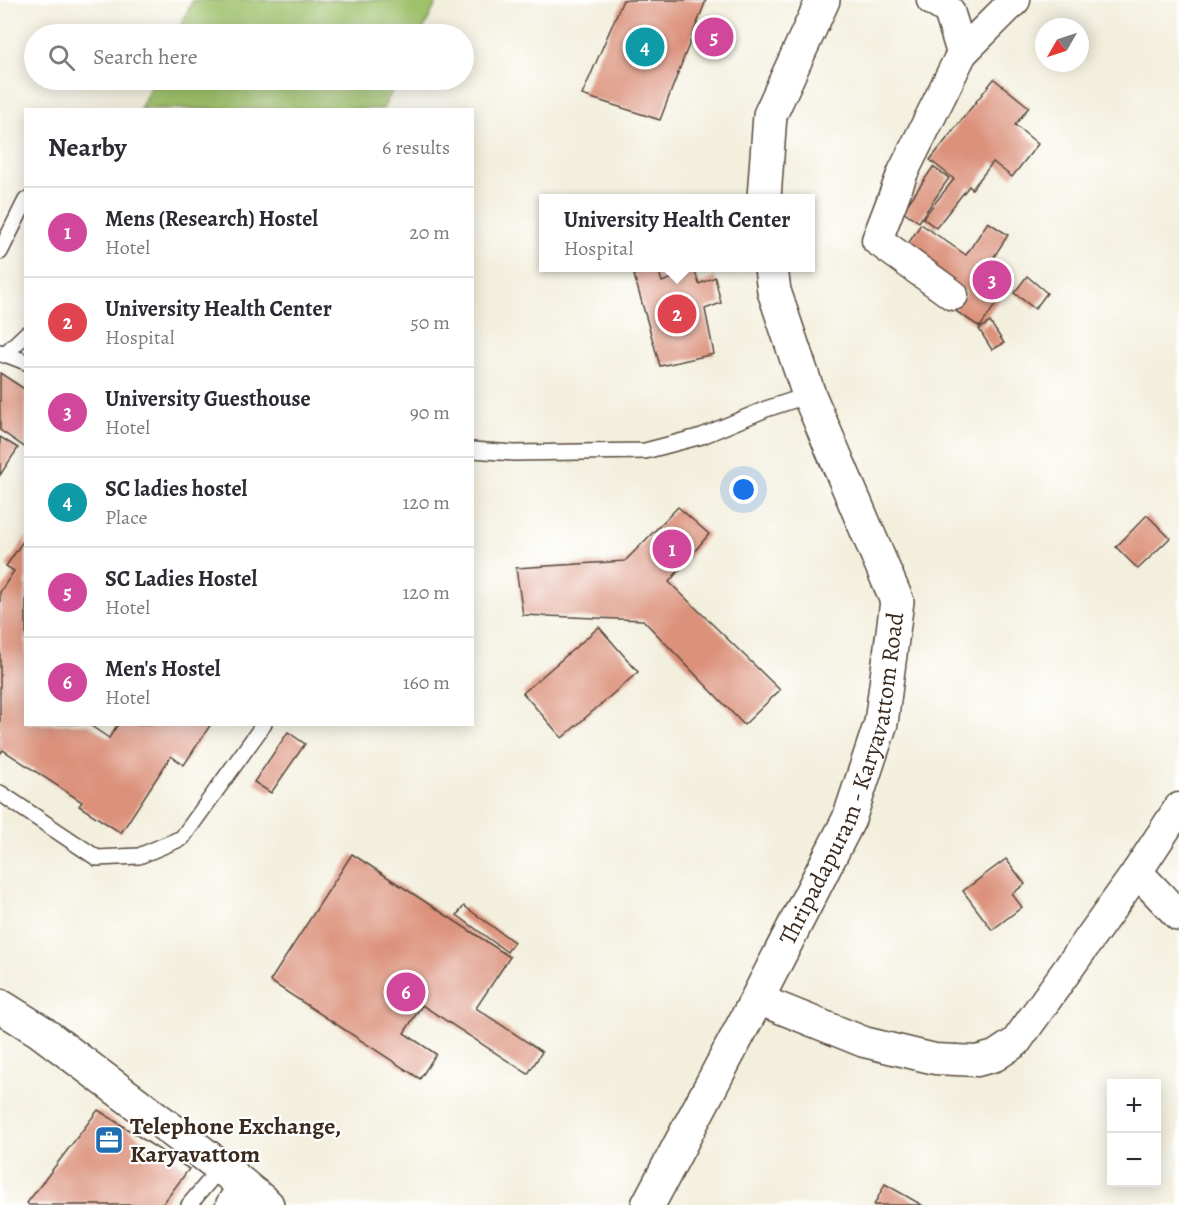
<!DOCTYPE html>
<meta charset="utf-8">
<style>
:root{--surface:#fff;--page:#f2f2f3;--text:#2b2b33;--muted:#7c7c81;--line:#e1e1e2;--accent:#7c3aed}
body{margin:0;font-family:Alegreya,serif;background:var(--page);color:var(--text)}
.controls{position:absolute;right:18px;bottom:18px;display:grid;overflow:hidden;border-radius:0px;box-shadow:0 3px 15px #0003}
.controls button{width:54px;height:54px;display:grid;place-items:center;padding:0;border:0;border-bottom:2px solid var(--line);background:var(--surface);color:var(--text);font:30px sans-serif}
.compass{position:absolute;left:1035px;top:18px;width:54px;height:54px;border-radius:50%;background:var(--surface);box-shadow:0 3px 15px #0003;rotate:231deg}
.you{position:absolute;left:744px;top:490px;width:21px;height:21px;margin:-15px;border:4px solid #fff;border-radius:50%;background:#1a73e8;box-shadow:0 0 0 9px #1a73e833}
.badge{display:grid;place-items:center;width:39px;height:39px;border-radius:50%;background:var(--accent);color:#fff;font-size:20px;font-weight:700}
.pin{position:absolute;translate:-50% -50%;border:3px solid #fff;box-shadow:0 2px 6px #0006}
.popup{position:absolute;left:539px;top:194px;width:276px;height:78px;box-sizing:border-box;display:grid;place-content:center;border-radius:0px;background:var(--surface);filter:drop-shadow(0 2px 4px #0005);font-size:20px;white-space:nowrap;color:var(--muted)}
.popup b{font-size:22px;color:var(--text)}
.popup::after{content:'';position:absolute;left:50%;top:100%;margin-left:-12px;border:12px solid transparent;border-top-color:var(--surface)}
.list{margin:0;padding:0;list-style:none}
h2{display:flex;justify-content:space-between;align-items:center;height:78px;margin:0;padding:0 24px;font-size:26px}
h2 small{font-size:20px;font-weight:400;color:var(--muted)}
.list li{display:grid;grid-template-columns:39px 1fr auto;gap:18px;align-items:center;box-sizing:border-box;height:90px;padding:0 24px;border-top:2px solid var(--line)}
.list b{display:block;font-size:22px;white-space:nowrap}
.list p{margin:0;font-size:20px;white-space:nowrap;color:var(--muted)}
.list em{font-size:20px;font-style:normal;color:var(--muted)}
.icon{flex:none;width:33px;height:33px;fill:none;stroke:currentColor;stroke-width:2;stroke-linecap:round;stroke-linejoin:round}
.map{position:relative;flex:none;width:1179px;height:1205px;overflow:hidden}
.search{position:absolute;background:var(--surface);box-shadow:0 3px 15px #0003;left:24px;top:24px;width:450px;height:66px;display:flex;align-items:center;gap:15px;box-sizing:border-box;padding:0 21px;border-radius:33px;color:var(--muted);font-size:22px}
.panel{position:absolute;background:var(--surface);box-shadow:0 3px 15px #0003;left:24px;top:108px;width:450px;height:618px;border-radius:0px}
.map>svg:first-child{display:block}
.green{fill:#9ec16b;stroke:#6c7644;stroke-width:1.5}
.building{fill:#db917a}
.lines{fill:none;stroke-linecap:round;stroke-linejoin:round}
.service-casing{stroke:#57483b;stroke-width:18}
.minor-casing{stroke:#57483b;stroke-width:33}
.secondary-casing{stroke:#57483b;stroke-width:36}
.primary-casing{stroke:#57483b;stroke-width:36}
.service{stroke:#fff;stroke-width:15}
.minor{stroke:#fff;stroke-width:30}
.secondary{stroke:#fff;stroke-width:33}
.primary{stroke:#fff;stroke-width:33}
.labels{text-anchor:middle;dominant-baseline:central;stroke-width:4.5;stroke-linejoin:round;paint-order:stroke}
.street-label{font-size:24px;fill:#3b2a1e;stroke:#fff}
.poi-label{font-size:24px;font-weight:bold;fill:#3b2a1e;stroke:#fff;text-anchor:start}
</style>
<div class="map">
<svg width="1179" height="1205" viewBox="0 0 1179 1205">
<rect width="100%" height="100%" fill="#fff"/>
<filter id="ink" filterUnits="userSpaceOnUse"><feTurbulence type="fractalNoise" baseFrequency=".0167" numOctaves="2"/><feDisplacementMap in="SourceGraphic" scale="12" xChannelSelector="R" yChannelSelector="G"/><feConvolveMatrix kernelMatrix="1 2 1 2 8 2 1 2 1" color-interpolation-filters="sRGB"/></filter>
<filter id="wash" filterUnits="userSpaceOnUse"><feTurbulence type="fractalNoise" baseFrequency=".008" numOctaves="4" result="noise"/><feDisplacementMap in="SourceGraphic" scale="24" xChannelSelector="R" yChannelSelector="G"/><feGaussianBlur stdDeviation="1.35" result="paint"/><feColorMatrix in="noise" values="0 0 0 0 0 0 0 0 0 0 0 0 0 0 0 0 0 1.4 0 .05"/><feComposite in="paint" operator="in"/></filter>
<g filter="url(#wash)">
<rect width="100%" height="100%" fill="#f3efdd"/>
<g class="green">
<polygon points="193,0 438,0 421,34 177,34"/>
<polygon points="154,80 398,80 383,109 140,109"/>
</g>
<g id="blocks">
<g class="building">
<polygon points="623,0 706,0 660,120 582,95"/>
<polygon points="994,79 1029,107 1015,125 1038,144 1012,177 993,162 972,189 969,186 936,228 923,218 954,179 930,160"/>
<polygon points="933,167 949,178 919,222 903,211"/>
<polygon points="988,222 1008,235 988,266 998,273 987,289 1000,298 980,327 954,310 966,292 904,250 921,224 966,255"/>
<polygon points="632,268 658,268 662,282 675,277 671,268 694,268 699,284 715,277 721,303 705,309 714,354 660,366"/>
<polygon points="1027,276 1047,293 1035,309 1014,293"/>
<polygon points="990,322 1004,343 992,350 979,329"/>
<polygon points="0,373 26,390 26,448 0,430"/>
<polygon points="0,437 18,448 0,475"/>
<polygon points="678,507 709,534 669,582 780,690 744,725 643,620 523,615 516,568 625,561"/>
<polygon points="1147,515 1170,538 1138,569 1116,547"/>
<polygon points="26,537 26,724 88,724 109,738 118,724 211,724 184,765 171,756 121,833 79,806 82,802 3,750 0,754 0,592 14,571 6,566"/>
<polygon points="599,627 638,672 562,738 523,693"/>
<polygon points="288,732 305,744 271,793 254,782"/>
<polygon points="352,854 510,957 476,1008 542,1052 528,1074 422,1005 404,1033 436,1054 420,1079 270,981"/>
<polygon points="1006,859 1025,884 1012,894 1022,907 992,930 963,891"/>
<polygon points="464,906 514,942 507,952 457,915"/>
<polygon points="98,1110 189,1169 162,1205 29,1205 27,1203"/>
<polygon points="885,1184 922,1205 874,1205"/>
</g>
</g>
</g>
<g filter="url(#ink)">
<use href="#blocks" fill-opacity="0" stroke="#57483b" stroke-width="1.5"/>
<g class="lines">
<g class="service-casing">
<g id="service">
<polyline points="0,252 26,200"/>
<polyline points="0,352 26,362"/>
<polyline points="4,355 26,334"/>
<polyline points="472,450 514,453 645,451 702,436 766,409 809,395"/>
<polyline points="0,793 97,858 139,856 182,838 264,724"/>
<polyline points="189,1205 221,1167"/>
</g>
</g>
<g class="minor-casing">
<g id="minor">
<polyline points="932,0 949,11 962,53 903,172 877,240 953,295"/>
<polyline points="962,53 1015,0"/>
<polyline points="1137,872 1179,916"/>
<polyline points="757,999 864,1042 935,1059 977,1061 995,1056 1016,1042 1137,872 1179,808"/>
<polyline points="231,1205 244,1185"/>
</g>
</g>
<g class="secondary-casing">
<g id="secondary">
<polyline points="764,198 770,115 823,0"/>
<path id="s1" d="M648 1205 757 999 849 819 881 723 897 601 809 395 774 291 771 268"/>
</g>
</g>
<g class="primary-casing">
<polyline id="primary" points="0,1006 40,1031 221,1167 267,1205"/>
</g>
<use href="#service" class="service"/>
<use href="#minor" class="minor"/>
<use href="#secondary" class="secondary"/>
<use href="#primary" class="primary"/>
</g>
</g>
<defs>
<g id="office-square" transform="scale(1.5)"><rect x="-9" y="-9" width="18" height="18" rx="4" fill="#1f6fb2" stroke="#fff"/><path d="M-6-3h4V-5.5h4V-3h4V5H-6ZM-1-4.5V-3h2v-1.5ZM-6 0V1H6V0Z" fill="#fff"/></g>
</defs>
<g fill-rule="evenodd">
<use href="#office-square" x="109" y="1140"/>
</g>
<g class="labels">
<g class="street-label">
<text stroke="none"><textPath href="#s1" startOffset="472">Thripadapuram - Karyavattom Road</textPath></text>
</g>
<g class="poi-label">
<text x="130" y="1126">Telephone Exchange,<tspan x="130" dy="28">Karyavattom</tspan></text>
</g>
</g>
</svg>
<div class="controls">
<button>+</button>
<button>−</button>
</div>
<svg class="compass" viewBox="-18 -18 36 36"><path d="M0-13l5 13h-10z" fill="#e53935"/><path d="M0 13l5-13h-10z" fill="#7c7c81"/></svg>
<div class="you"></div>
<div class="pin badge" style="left:672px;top:549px;background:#d1479c">1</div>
<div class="pin badge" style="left:677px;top:314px;background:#e0444e">2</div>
<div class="popup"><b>University Health Center</b>Hospital</div>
<div class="pin badge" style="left:992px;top:280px;background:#d1479c">3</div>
<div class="pin badge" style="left:645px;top:47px;background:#0f9aa8">4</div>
<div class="pin badge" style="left:714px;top:37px;background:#d1479c">5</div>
<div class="pin badge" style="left:406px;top:992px;background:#d1479c">6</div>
<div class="search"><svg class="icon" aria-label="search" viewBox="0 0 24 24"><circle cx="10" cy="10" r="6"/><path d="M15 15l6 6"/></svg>Search here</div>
<section class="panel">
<h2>Nearby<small>6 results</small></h2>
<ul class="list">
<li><span class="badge" style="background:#d1479c">1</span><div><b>Mens (Research) Hostel</b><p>Hotel</p></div><em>20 m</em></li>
<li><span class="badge" style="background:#e0444e">2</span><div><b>University Health Center</b><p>Hospital</p></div><em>50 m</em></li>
<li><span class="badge" style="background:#d1479c">3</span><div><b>University Guesthouse</b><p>Hotel</p></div><em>90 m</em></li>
<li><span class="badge" style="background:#0f9aa8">4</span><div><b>SC ladies hostel</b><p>Place</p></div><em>120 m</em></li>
<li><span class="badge" style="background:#d1479c">5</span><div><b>SC Ladies Hostel</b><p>Hotel</p></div><em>120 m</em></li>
<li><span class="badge" style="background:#d1479c">6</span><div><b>Men's Hostel</b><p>Hotel</p></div><em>160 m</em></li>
</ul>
</section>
</div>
